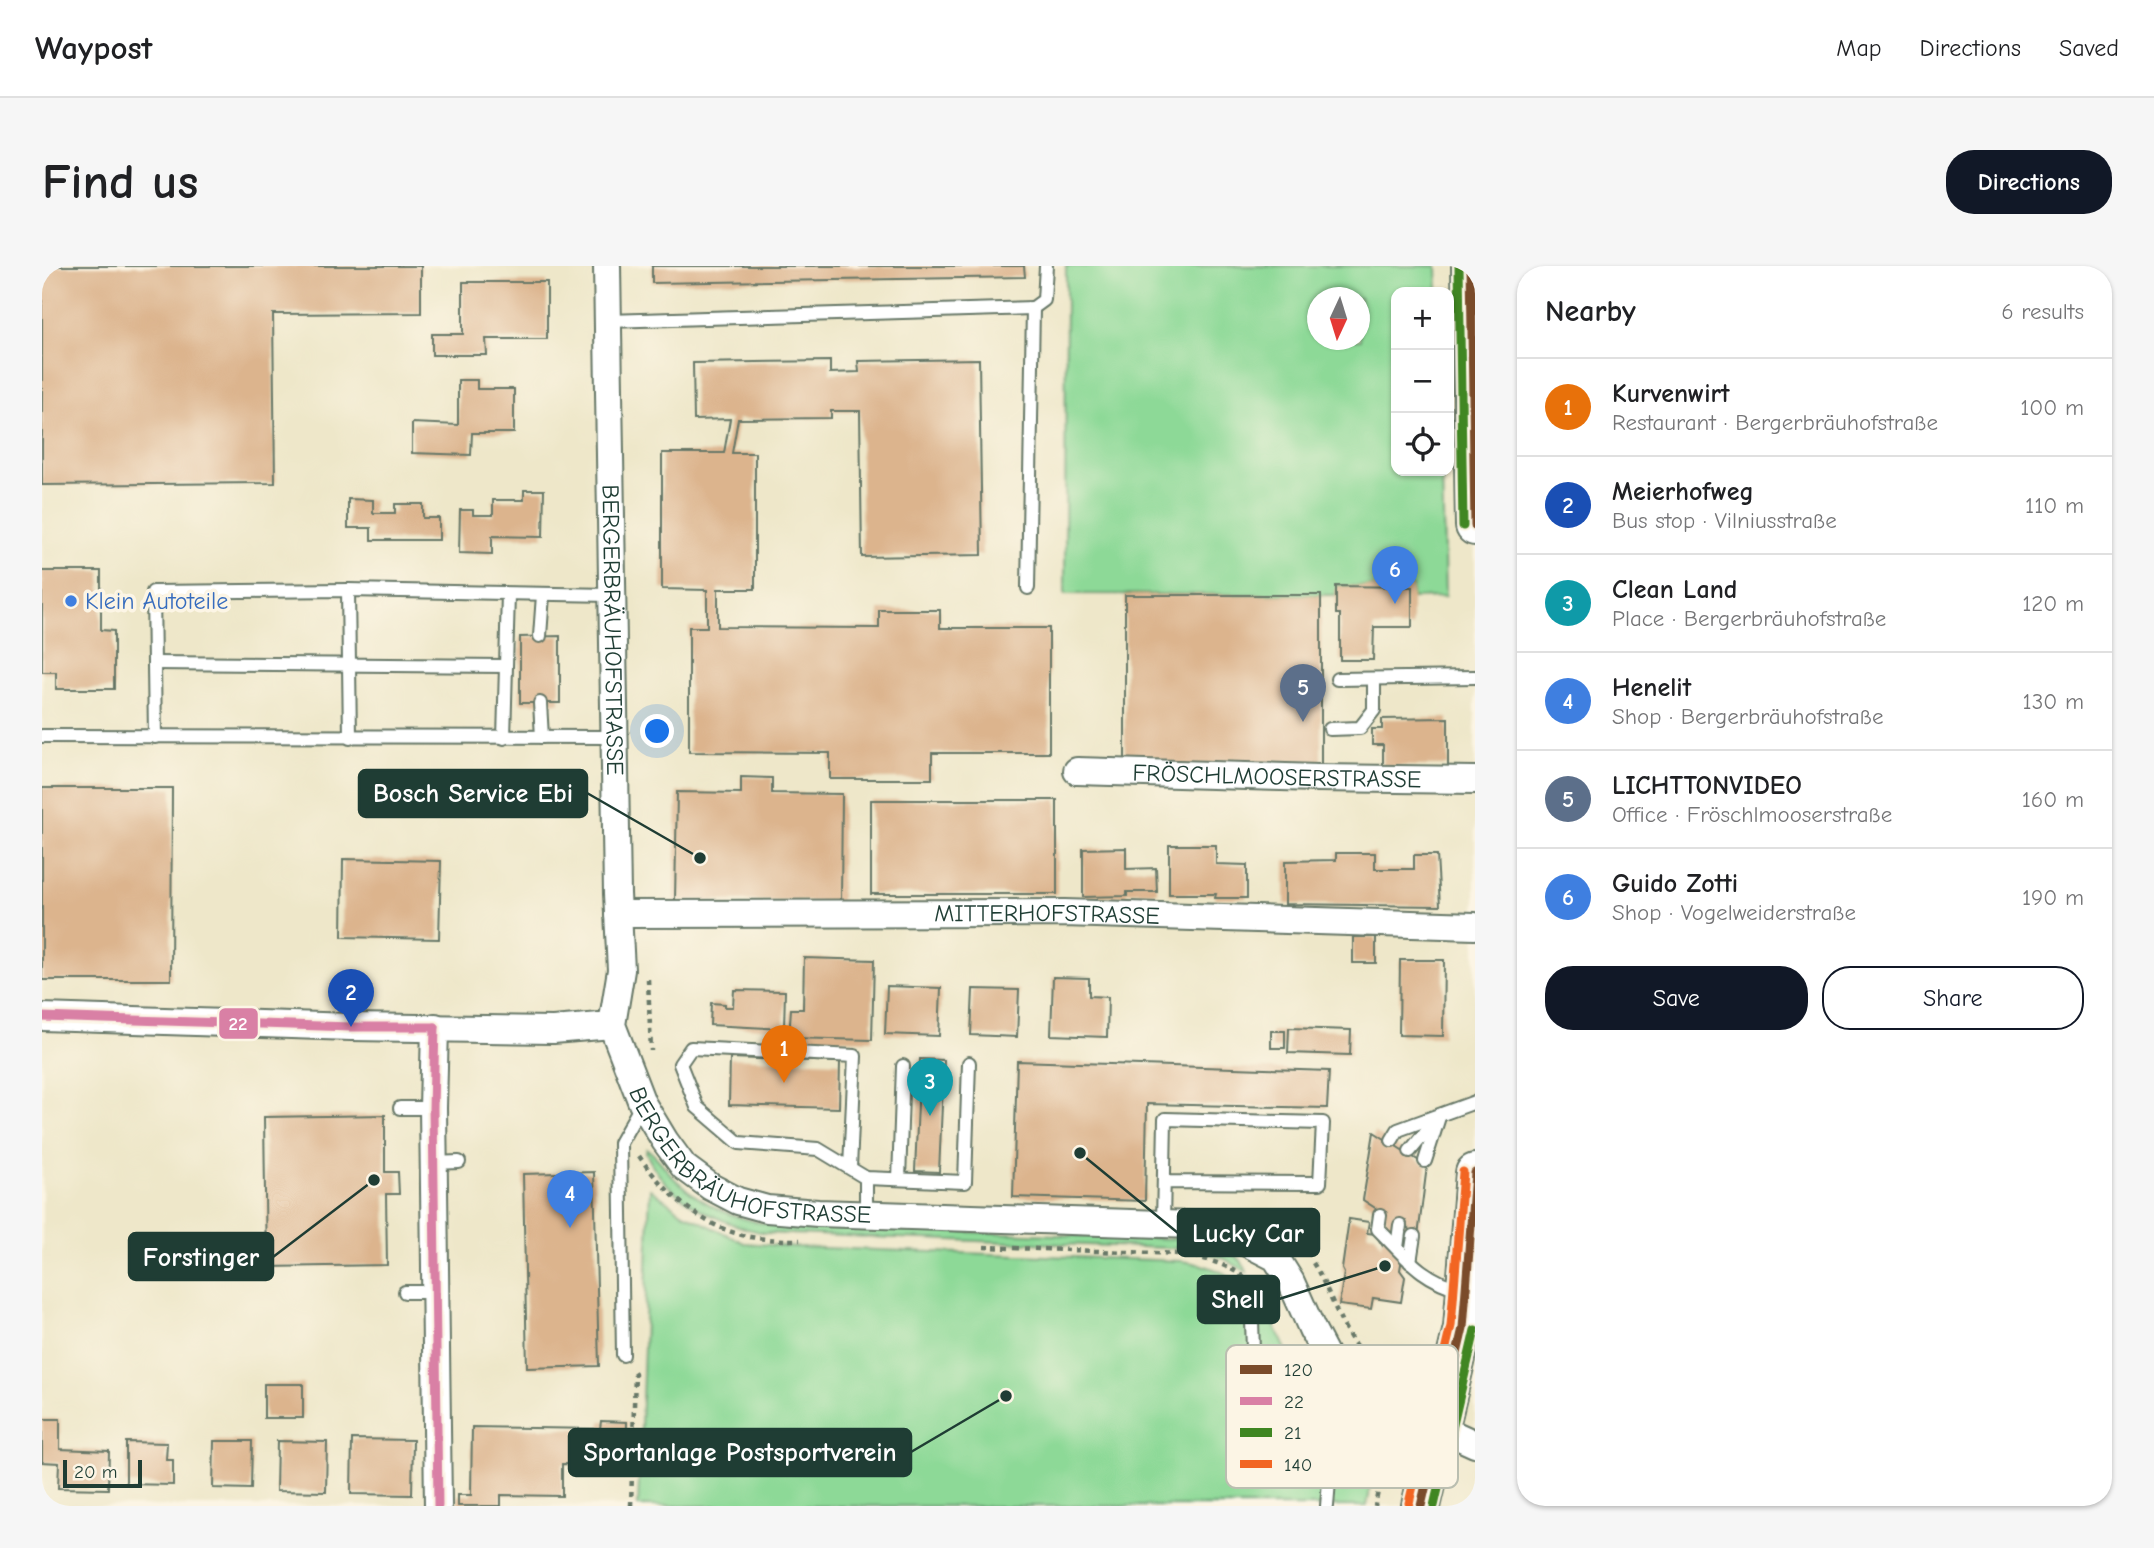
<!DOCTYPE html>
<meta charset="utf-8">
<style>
:root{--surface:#fff;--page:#f6f6f6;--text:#202124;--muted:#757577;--line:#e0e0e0;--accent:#111827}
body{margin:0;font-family:"Comic Neue",sans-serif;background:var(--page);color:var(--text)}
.controls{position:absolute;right:21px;top:21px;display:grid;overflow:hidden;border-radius:14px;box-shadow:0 2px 5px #0004}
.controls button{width:63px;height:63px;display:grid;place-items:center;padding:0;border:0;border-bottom:2px solid var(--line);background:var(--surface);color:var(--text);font:35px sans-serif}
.compass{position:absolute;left:1265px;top:21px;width:63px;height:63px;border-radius:50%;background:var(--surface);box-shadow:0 2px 5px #0004;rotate:184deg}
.scale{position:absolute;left:21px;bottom:18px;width:79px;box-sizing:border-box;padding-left:7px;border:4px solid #1f3d34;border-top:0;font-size:19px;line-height:24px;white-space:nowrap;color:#1f3d34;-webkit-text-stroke:5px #fcf5e5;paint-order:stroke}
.you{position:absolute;left:616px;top:466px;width:24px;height:24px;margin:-18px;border:5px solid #fff;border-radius:50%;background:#1a73e8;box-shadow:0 0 0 10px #1a73e833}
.badge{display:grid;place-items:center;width:46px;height:46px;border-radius:50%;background:var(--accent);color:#fff;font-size:23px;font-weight:700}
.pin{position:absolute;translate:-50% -58px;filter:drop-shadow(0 2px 4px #0008)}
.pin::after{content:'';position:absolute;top:37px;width:24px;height:21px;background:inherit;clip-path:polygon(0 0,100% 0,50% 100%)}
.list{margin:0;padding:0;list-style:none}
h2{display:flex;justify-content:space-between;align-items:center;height:91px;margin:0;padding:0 28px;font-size:30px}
h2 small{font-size:23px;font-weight:400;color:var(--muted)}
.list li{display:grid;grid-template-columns:46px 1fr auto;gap:21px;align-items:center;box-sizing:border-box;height:98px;padding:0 28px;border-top:2px solid var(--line)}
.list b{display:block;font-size:26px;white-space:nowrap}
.list p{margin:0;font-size:23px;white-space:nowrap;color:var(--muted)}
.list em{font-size:23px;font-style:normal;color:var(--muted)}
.actions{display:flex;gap:14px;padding:21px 28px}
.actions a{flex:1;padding:16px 0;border:2px solid var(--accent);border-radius:28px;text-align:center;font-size:24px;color:var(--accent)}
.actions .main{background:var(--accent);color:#fff}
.icon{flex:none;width:38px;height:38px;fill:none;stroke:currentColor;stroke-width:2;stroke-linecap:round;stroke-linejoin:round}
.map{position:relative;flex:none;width:1433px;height:1240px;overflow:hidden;border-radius:28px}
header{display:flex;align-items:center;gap:42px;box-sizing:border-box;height:98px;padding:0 35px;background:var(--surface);border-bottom:2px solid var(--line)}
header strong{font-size:33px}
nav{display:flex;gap:38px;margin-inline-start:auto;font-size:24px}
.intro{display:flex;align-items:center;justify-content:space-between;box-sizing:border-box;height:168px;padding:0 42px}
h1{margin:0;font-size:49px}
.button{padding:18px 32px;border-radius:28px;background:var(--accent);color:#fff;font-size:24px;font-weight:700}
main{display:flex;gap:42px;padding:0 42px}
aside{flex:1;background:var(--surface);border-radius:28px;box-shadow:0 2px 5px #0004}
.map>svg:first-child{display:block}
.green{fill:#8dd997;stroke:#568b66;stroke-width:2;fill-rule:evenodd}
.building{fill:#dcb48d}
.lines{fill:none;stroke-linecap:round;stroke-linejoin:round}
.service-casing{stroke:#677868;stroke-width:16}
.minor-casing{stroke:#677868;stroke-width:30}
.primary-casing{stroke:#677868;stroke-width:42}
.path{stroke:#677868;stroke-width:4.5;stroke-dasharray:5 5;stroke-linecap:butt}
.service{stroke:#fff;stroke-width:12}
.minor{stroke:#fff;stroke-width:26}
.primary{stroke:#fff;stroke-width:38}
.bus-1-casing{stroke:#fcf5e5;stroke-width:14}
.bus-2-casing{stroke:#fcf5e5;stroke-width:14}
.bus-3-casing{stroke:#fcf5e5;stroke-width:14}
.bus-4-casing{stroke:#fcf5e5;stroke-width:14}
.bus-1{stroke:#7a4b2a;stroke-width:9}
.bus-2{stroke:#d980a5;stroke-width:9}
.bus-3{stroke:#3f8621;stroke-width:9}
.bus-4{stroke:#f26522;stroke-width:9}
.shop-dot{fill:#3f7fe0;stroke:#fcf5e5;stroke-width:2.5}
.labels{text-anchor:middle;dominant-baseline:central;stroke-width:7;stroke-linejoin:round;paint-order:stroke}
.shop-label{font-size:24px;fill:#366cbe;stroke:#fcf5e5;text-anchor:start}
.street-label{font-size:24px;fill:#1f3d34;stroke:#fcf5e5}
.key{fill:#fcf5e5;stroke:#babeb0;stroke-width:2}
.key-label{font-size:19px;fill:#1f3d34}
.leader{fill:none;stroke:#1f3d34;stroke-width:2.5}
.callout-dot{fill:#1f3d34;stroke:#fcf5e5;stroke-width:2.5}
.callout{fill:#1f3d34;stroke:#1f3d34;stroke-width:2.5}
.callout-label{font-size:26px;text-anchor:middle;font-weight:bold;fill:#fff}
.line-badge{stroke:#fcf5e5;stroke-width:2.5}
.badge-label{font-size:19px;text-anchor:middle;font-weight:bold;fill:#fff}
</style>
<header>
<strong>Waypost</strong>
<nav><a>Map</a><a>Directions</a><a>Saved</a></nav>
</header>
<div class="intro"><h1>Find us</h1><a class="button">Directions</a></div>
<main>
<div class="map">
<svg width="1433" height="1240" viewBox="0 0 1433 1240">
<rect width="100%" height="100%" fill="#fcf5e5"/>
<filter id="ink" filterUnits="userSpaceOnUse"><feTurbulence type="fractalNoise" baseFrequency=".0143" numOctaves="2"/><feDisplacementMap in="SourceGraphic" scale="14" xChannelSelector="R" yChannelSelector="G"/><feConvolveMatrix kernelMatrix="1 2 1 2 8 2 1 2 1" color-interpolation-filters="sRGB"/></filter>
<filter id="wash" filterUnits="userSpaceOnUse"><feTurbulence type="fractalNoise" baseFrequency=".00686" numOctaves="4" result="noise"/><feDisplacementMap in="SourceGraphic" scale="28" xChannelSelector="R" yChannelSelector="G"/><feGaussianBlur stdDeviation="1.57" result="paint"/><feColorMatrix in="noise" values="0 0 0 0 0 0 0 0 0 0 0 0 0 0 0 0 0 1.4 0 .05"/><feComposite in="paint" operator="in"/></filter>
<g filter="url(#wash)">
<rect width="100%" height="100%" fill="#eee7c9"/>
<g class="green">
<path d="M1024 0H1395L1396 26H1354V205H1400L1403 331 1370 332V321L1295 320 1294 329 1023 328ZM1276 32H1318V74H1276Z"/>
<path d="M605 883C617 891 625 906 635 915 664 943 706 958 745 960L1139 973C1159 976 1199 982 1205 1006L1181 992 1153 983 722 967C678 958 621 931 604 886Z"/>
<path d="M608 923 641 947 702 977 753 981 1139 995C1162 998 1185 1005 1203 1021 1241 1055 1246 1104 1275 1141 1288 1159 1313 1172 1322 1192 1329 1208 1329 1224 1325 1240H596Z"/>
</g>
<g id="blocks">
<g class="building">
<polygon points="0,0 379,0 379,47 231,48 233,217 0,219"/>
<polygon points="610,0 982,0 983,11 610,17"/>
<polygon points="421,16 505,16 505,73 444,73 445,89 390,89 390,68 421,68"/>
<polygon points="937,93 940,289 820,291 818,145 789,145 789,152 696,153 690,187 713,187 713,323 676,323 676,361 837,362 837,344 898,344 898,362 1007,362 1007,487 890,487 890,513 788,513 788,487 647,486 647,361 665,361 665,324 620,323 620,187 682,187 688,153 652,154 651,97 788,95 788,107 817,106 816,95"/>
<polygon points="416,114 435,114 435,123 472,123 472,167 430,167 429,189 370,187 370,157 416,159"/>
<polygon points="482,224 502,224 501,271 450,270 450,288 417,287 418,244 431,244 431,249 451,249 451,234 482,234"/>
<polygon points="306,233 331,234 331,247 353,247 353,238 381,238 381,252 397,252 397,274 329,274 329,262 306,262"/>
<polygon points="0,305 59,305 59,364 72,365 72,423 14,423 14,406 0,406"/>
<polygon points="1294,320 1370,321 1370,361 1332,361 1331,394 1298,394 1298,348 1294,348"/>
<polygon points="1083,329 1279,329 1279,502 1083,501"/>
<polygon points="518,370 518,437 478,437 478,371"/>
<polygon points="1406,452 1406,500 1341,500 1341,479 1330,479 1330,463 1340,463 1340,453"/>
<polygon points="699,511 730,512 730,527 800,528 799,636 633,634 635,526 699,527"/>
<polygon points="0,522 130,522 129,714 0,714"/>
<rect x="829" y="534" width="186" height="94"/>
<polygon points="1127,579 1174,579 1174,598 1205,599 1205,632 1173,632 1174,628 1127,628"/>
<polygon points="1084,582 1084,603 1114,602 1115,626 1085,626 1085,630 1041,631 1041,583"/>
<polygon points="1294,587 1333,587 1333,603 1372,603 1372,589 1395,589 1398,640 1243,638 1243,595 1294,594"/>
<polygon points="301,593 399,595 397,673 300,671"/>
<rect x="1311" y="671" width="23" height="26"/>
<polygon points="762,692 832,694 830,774 747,772 749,743 761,743"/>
<polygon points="1358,694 1402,694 1401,770 1357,769"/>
<polygon points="1011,711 1047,712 1047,730 1066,731 1065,771 1009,769"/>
<polygon points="845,720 899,722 897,770 843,768"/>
<polygon points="931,723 977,724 975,771 929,769"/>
<polygon points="692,724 743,725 742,763 668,759 669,737 683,738 683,741 691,741"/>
<polygon points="1247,762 1309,764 1308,789 1246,787"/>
<rect x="1229" y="765" width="14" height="17"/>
<polygon points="688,792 798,796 797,842 687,839"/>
<polygon points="878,793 902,794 897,906 873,905"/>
<polygon points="975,795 1287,805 1285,842 1105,838 1103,935 971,931"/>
<polygon points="343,849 343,906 356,906 357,928 344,928 345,999 224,1001 222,851"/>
<polygon points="1332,866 1385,900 1376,970 1365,961 1358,1004 1363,1011 1359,1036 1331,1032 1329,1043 1297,1039 1302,1007 1300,1003 1307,953 1327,956 1325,967 1333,968 1340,979 1344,949 1321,934"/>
<polygon points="552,906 557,1100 485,1102 481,908"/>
<rect x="222" y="1118" width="39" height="34"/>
<polygon points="0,1153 18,1153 18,1183 67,1185 66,1223 16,1222 17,1197 0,1196"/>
<polygon points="559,1155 585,1156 584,1199 520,1198 520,1230 459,1229 459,1240 416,1240 416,1229 429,1229 430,1161 558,1163"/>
<polygon points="310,1173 371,1174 370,1229 309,1228"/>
<polygon points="172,1175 210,1175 209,1223 171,1222"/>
<polygon points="235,1175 285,1176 284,1226 234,1225"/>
<polygon points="84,1176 125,1177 124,1194 131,1194 131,1219 84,1218"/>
</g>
</g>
</g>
<g filter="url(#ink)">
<use href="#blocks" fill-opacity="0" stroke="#677868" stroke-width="2"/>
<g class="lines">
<g class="service-casing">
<g id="service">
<polyline points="566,55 991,42"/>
<polyline points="986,322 991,42 1002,34 1004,0"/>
<polyline points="306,324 308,472"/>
<polyline points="498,370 501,329"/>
<polyline points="112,397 463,400"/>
<polyline points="1295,413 1433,411"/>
<polyline points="498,437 500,471"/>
<polyline points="1288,463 1318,462 1332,444 1332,413"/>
<polyline points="0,470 572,471"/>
<polyline points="113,471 111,326 306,324 569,329"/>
<polyline points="462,472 466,328"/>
<polyline points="358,842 391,842"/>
<polyline points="1350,874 1356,864 1433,836"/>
<polyline points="1368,885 1392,856"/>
<polyline points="1383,895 1397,851"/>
<polyline points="392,897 417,896"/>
<polyline points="808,902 813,790 649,782 638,798 655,841 697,877 776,883 824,912 923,916 927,797"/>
<polyline points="857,913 861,800"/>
<polyline points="824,948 824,912"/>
<path d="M1338 949 1336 963C1365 992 1379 1013 1420 1024"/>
<polyline points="1121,958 1123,853 1281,857 1278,917 1122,916"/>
<polyline points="1355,982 1358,959"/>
<polyline points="1368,996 1372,970"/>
<polyline points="1243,1006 1214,1039 1210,1055 1211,1084 1217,1102 1226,1113 1278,1163 1290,1177 1285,1240"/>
<polyline points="363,1026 394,1026"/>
<polyline points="581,1089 578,877 600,838"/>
</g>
</g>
<g class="minor-casing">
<g id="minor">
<path id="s1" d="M565 0 575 628 579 704 570 759 600 837 623 875 642 901 669 921 696 935 725 943 776 947 1152 959 1183 966 1234 992 1249 1016 1270 1063 1292 1105 1319 1130 1347 1139 1433 1178"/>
<path id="s2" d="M1035 505 1276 512 1433 514"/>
<path id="s3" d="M576 648 1022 647 1433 660"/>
<polyline points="0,751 309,761 511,764 570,759"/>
<polyline points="393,761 391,842 396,1240"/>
</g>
</g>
<g class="primary-casing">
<g id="primary">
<polyline points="1429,0 1433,260"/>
<polyline points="1379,1240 1421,1062 1433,907"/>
</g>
</g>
<g class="path">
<polyline points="606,713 609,785"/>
<path d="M597 890C623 927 659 960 704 970 722 974 740 974 758 974"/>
<polyline points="1216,951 1236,961"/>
<path d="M942 981 1140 988C1166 993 1189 999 1210 1017"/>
<path d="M1271 997C1287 1021 1300 1068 1320 1086 1329 1094 1346 1094 1357 1094"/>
<polyline points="1259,1103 1270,1127"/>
<polyline points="1308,1169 1334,1195 1338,1215 1333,1240"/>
<polyline points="1338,1215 1355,1205"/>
<polyline points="589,1240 593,1107 591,1104"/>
</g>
<use href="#service" class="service"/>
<use href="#minor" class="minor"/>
<use href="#primary" class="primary"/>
<g class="bus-1-casing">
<g id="bus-1">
<polyline points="1429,0 1433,260"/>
<polyline points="1379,1240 1421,1062 1433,907"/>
</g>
</g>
<g class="bus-2-casing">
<g id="bus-2">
<polyline points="0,751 309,761 393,761"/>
<polyline points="393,761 391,842 396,1240"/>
</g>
</g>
<g class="bus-3-casing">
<g id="bus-3">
<polyline points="1417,0 1421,260"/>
<polyline points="1392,1240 1433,1064"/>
</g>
</g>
<g class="bus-4-casing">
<polyline id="bus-4" points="1367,1237 1409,1060 1421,906"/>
</g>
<use href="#bus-1" class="bus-1"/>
<use href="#bus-2" class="bus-2"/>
<use href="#bus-3" class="bus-3"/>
<use href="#bus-4" class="bus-4"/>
</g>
</g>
<circle class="shop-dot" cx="29" cy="335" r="7"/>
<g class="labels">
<g class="shop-label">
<text x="43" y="335">Klein Autoteile</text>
</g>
<g class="street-label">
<text stroke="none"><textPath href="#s1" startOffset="364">BERGERBRÄUHOFSTRASSE</textPath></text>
<text stroke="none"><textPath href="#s2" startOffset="200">FRÖSCHLMOOSERSTRASSE</textPath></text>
<text stroke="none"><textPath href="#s3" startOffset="429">MITTERHOFSTRASSE</textPath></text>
<text stroke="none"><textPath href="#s1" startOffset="973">BERGERBRÄUHOFSTRASSE</textPath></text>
</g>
</g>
<rect x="1184" y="1079" width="232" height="143" rx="10" class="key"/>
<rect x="1198" y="1099" width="32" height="9" fill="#7a4b2a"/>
<rect x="1198" y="1131" width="32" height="8" fill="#d980a5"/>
<rect x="1198" y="1162" width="32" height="9" fill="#3f8621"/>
<rect x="1198" y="1194" width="32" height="8" fill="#f26522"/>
<g class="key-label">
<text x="1242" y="1110">120</text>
<text x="1242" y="1142">22</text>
<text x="1242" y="1173">21</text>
<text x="1242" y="1205">140</text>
</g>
<path class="leader" d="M658 592L545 527M1038 887L1136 967M332 914L231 991M1343 1000L1237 1033M964 1130L869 1186"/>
<g class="callout-dot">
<circle cx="658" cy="592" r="7"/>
<circle cx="1038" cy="887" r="7"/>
<circle cx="332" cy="914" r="7"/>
<circle cx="1343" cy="1000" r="7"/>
<circle cx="964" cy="1130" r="7"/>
</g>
<g class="callout">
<rect x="317" y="504" width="228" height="47" rx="7"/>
<rect x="1136" y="943" width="141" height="47" rx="7"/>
<rect x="87" y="967" width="144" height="47" rx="7"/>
<rect x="1156" y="1010" width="81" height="47" rx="7"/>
<rect x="527" y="1163" width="342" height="47" rx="7"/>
</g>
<g class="callout-label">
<text x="431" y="536">Bosch Service Ebi</text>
<text x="1206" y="976">Lucky Car</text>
<text x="159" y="1000">Forstinger</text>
<text x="1196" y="1042">Shell</text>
<text x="698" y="1195">Sportanlage Postsportverein</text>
</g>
<rect class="line-badge" x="176" y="741" width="41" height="33" rx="7" fill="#d980a5"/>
<g class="badge-label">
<text x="196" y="764">22</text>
</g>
</svg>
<div class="controls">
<button>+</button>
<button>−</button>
<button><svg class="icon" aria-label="locate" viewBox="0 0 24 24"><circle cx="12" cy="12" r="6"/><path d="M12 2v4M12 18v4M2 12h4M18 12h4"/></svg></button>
</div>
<svg class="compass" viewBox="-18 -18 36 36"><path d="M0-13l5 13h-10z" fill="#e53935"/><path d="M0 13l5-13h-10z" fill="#757577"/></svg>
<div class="scale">20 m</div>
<div class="you"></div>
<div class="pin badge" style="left:742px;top:817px;background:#e8710a">1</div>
<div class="pin badge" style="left:309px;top:761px;background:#1a4fb4">2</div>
<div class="pin badge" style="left:888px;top:850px;background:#0f9aa8">3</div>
<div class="pin badge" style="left:528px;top:962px;background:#3f7fe0">4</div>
<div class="pin badge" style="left:1261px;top:456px;background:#5c6f8a">5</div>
<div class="pin badge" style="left:1353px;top:338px;background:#3f7fe0">6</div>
</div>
<aside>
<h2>Nearby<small>6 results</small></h2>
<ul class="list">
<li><span class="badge" style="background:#e8710a">1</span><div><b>Kurvenwirt</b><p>Restaurant · Bergerbräuhofstraße</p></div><em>100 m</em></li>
<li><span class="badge" style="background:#1a4fb4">2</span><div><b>Meierhofweg</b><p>Bus stop · Vilniusstraße</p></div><em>110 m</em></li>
<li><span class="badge" style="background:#0f9aa8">3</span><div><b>Clean Land</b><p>Place · Bergerbräuhofstraße</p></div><em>120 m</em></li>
<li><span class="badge" style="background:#3f7fe0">4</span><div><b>Henelit</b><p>Shop · Bergerbräuhofstraße</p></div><em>130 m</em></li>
<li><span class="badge" style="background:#5c6f8a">5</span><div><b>LICHTTONVIDEO</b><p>Office · Fröschlmooserstraße</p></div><em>160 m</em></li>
<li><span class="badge" style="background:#3f7fe0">6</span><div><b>Guido Zotti</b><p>Shop · Vogelweiderstraße</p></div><em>190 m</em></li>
</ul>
<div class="actions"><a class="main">Save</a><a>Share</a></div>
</aside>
</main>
